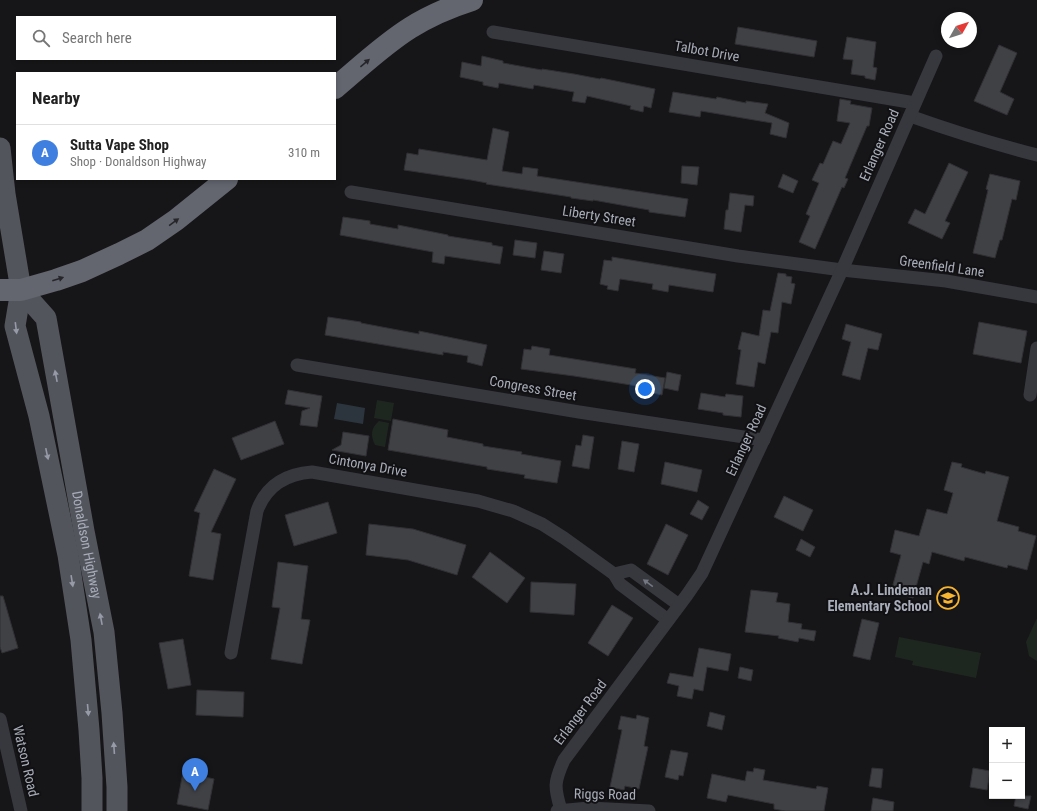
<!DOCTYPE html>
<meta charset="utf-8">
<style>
:root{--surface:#fff;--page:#f2f2f2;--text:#222;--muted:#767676;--line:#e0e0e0;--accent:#826428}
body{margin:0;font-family:"Roboto Condensed",sans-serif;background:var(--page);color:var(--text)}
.controls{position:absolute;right:12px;bottom:12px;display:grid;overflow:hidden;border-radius:0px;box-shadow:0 2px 6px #0003}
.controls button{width:36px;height:36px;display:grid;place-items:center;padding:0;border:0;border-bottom:1px solid var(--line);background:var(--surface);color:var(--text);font:20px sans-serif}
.compass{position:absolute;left:941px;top:12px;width:36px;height:36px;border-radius:50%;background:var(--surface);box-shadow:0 2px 6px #0003;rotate:51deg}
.you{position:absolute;left:645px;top:389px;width:14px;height:14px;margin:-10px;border:3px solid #fff;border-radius:50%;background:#1a73e8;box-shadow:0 0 0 6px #1a73e833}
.badge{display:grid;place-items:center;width:26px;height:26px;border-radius:50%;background:var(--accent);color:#fff;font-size:13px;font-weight:700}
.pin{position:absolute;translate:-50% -33px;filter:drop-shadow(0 1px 2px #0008)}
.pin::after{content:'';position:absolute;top:21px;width:14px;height:12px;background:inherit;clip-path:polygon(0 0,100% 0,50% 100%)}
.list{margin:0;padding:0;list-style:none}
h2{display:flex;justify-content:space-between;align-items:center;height:52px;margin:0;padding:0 16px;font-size:17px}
h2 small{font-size:13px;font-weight:400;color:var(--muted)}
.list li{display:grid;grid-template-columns:26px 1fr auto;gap:12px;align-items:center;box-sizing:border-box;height:56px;padding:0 16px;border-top:1px solid var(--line)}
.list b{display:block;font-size:15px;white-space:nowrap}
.list p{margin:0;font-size:13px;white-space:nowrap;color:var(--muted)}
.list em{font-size:13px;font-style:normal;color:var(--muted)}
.icon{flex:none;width:22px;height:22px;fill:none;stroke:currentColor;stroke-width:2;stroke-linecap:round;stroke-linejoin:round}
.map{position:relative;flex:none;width:1037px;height:811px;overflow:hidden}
.search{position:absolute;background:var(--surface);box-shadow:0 2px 6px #0003;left:16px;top:16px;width:320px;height:44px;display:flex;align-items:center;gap:10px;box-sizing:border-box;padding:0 14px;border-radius:0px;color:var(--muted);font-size:15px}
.panel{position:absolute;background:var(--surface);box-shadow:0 2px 6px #0003;left:16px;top:72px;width:320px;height:108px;border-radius:0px}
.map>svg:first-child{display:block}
.green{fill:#1e271f}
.water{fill:#2c353d}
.building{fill:#404145;stroke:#303035}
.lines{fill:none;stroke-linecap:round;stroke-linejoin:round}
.minor{stroke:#37383e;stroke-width:13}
.primary{stroke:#53555d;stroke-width:21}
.motorway{stroke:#63666f;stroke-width:22}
.oneway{fill:#26262a}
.oneway2{fill:#979ba7}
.oneway3{fill:#757882}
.labels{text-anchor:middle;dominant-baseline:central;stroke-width:4;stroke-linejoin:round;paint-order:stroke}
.street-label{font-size:14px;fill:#a8adb9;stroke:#111113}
.poi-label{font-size:14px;font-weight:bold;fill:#a8adb9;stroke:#111113;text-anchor:end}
</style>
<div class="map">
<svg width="1037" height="811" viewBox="0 0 1037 811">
<rect width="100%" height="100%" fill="#161618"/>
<g class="green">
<polygon points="377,400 394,403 391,421 374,418"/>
<path d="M379 421 389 423 385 447 375 445C370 435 371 428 379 421Z"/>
<polygon points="1037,618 1037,661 1029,656 1026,642"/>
<polygon points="899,637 981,653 976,678 912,665 913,661 895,657"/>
</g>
<polygon class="water" points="337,403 365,408 363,424 334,419"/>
<g class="building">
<polygon points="738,27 817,41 814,57 735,44"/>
<polygon points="847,37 876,42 873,67 877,68 875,80 865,78 865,76 851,74 853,60 843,59"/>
<polygon points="999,45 1017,53 1000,92 1014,99 1007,115 974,101"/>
<polygon points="482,56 503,61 503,63 542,70 542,69 574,74 600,79 601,78 655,89 651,108 644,106 643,112 630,109 631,106 587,96 585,103 572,101 574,92 534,85 533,89 499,83 498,88 483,85 483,82 460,77 462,62 481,66"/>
<polygon points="673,92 716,99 717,97 746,103 746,101 768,104 765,113 789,123 786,138 770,134 772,123 701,111 700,117 669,112"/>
<polygon points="840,99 851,101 850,104 872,108 869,126 867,126 845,178 848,179 844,188 842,187 815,249 799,242 810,216 806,214 819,183 812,180 820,163 823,164 833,141 841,144 850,123 837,121"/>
<polygon points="493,128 509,132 502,171 522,174 523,167 538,169 537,176 688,199 685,217 649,212 649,210 593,200 593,201 571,198 571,197 486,184 487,183 471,180 404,170 407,153 418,155 419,149 487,160"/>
<polygon points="949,163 968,172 945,221 950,223 942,239 908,223 915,209 925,214"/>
<polygon points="682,166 699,167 697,185 681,183"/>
<polygon points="783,174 798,181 793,193 778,187"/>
<polygon points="990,174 1020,181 1016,200 1012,199 1002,240 1000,240 995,258 973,253 988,190 986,189"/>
<polygon points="730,193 754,196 753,206 745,205 741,232 724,229 726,210 728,210"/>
<polygon points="343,217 370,221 370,224 398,229 398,225 448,235 448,236 492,243 492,245 503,247 500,264 445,256 444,264 432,262 433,252 340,235"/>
<polygon points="515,240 537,243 535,258 513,255"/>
<polygon points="544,251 564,254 561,273 541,270"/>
<polygon points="612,257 716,274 713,292 669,285 668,292 652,289 653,284 620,279 618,291 607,289 608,286 600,284 604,260 612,261"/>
<polygon points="778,273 786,274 786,276 792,277 791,283 795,284 791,304 782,302 778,333 771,332 765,364 758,362 754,387 736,384 741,350 738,349 742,332 759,336 763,310 770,311"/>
<polygon points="328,317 361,322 361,323 419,334 419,331 487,345 482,366 467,362 468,356 443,352 443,355 325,335"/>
<polygon points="979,322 1027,331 1021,363 973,354"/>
<polygon points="846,324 882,334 878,350 868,348 860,380 842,375 851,342 842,339"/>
<polygon points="532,346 550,349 549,355 636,369 635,373 665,378 662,395 644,391 644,387 574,376 521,369 524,349 531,350"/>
<polygon points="667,372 681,375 678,391 664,388"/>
<polygon points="288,390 322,396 317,427 300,425 302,411 310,408 285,404"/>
<polygon points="701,393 725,397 726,394 743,396 741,417 723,415 723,413 698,409"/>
<polygon points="393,419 448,430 447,437 483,444 483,446 522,452 521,454 561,461 557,483 524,478 525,475 487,469 487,467 388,450"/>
<polygon points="275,421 284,444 241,460 232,438"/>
<polygon points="343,432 369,436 366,456 332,450 341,445"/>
<polygon points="583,435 594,437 589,469 572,466 576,445 581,446"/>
<polygon points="622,441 639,444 634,472 618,469"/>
<polygon points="665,462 702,470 697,492 661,484"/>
<polygon points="952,462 962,464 961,467 985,474 986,471 1009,477 997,521 1019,527 1018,531 1036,536 1027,570 1008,565 1007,568 965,557 964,561 932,552 929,564 923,562 913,598 891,592 901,555 890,552 895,530 919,536 927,509 947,514 953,493 944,490"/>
<polygon points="214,469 236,479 211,532 221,534 213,580 189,576 200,513 194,511"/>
<polygon points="784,496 813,510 803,531 774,517"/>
<polygon points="698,500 709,507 702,520 690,514"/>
<polygon points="328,502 337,533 294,546 285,515"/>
<polygon points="369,524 413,529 466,545 457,575 408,560 366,555"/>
<polygon points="666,524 688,535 668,575 647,564"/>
<polygon points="801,539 815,547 810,557 796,550"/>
<polygon points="490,552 525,578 507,603 472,577"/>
<polygon points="278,562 308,566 301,619 310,620 302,664 271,659 280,608 272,607"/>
<polygon points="531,582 576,584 574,615 530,612"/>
<polygon points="751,590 778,593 776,602 790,604 788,622 802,624 801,629 816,631 814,641 799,638 798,642 778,638 779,636 745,632"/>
<polygon points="0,596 3,596 18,648 2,653 0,647"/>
<polygon points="612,605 633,618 608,656 588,643"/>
<polygon points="862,619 879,623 870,660 853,656"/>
<polygon points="183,639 191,685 168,689 159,643"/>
<polygon points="699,648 731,654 728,671 707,667 703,691 694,689 692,699 677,696 679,686 667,683 670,673 693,677"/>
<polygon points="740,667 753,670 751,681 738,678"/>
<polygon points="197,690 244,692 243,717 196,715"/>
<polygon points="710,712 725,716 722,730 707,726"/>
<polygon points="637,715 649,718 644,746 648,747 639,789 625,786 624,790 610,787 622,730 618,729 621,716 636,719"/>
<polygon points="671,750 688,753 683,776 679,775 678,780 665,777"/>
<polygon points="754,768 765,770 763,780 816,789 817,786 828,788 824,811 785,811 774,809 774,804 728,795 726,802 707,798 712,774 745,781 747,771 753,772"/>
<polygon points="872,768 883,769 881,788 869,786"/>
<polygon points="973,768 990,771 987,790 970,787"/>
<polygon points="183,772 214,779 208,810 177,804"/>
<polygon points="1016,796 1031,796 1028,809 1014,806"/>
<polygon points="873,798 894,802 893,811 871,811"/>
</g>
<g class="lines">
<g class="minor">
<polyline points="493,32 915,103"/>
<path d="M910 116C952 131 994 144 1037 155"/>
<polyline points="351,192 738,256 842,270 946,281 1037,297"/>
<polyline points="297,365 579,412 764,440"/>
<polyline points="1030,395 1037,348"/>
<polyline points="614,574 631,570 679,605"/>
<path d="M231 653 257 511C266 486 286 474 312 472L478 501 513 511 542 524 564 538 614 574 620 584 668 620"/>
<polyline points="0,719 21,811"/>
<path d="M561 810C554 787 554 782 564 760L687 595 702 573 842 270 936 56"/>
<polyline points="557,811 589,808 649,811"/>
</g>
<g class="primary">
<polyline points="0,148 5,194 21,290 15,326 39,416 68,555 81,640 89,730 92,778 92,811"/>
<path id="s1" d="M21 290 46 318 84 531 104 632 112 713 117 787V811"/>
</g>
<g class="motorway">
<path d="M335 88C359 68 383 45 410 28 429 16 450 7 472 0"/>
<polyline points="0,290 21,290 56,280 82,271 119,254 147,240 176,220 227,179"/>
</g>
</g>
<defs><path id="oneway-solid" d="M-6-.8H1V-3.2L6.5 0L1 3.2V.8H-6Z"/></defs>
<g class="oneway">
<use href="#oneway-solid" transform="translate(365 63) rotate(-40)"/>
<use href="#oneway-solid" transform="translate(174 222) rotate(-36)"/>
<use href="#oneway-solid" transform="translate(58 279) rotate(-18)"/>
</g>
<g class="oneway2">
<use href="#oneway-solid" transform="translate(16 328) rotate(83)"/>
<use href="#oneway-solid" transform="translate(56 376) rotate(-101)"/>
<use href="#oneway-solid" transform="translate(47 454) rotate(78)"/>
<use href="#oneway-solid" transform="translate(72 581) rotate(81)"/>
<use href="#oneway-solid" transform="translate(101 619) rotate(-101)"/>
<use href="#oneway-solid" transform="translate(88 710) rotate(85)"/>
<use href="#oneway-solid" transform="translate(114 748) rotate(-94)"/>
</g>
<use class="oneway3" href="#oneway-solid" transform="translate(648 583) rotate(-144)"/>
<defs>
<g id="school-ring" transform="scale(1.15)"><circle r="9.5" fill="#111113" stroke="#f7b430" stroke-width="1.5"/><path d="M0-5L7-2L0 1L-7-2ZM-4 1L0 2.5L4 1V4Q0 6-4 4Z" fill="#f7b430"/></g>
</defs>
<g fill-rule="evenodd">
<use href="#school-ring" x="948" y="598"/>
</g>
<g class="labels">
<g class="street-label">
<text transform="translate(707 51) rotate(10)">Talbot Drive</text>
<text transform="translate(879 145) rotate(-66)">Erlanger Road</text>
<text transform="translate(599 216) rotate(9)">Liberty Street</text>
<text transform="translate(942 266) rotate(8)">Greenfield Lane</text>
<text transform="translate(533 388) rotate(10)">Congress Street</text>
<text transform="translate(746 440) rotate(-65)">Erlanger Road</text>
<text transform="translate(368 465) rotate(10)">Cintonya Drive</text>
<text stroke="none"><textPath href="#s1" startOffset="268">Donaldson Highway</textPath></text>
<text transform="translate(580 712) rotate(-53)">Erlanger Road</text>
<text transform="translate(26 761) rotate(77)">Watson Road</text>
<text transform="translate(605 794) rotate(1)">Riggs Road</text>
</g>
<g class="poi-label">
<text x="932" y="590">A.J. Lindeman<tspan x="932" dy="16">Elementary School</tspan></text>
</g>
</g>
</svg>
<div class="controls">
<button>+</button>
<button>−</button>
</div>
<svg class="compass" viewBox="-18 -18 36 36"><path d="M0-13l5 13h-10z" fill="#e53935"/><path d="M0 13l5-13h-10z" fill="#767676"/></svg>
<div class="you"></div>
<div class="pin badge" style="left:195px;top:791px;background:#3f7fe0">A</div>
<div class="search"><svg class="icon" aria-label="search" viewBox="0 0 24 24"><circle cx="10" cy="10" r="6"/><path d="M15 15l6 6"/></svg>Search here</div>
<section class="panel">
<h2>Nearby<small></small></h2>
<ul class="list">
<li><span class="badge" style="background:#3f7fe0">A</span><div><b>Sutta Vape Shop</b><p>Shop · Donaldson Highway</p></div><em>310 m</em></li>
</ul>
</section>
</div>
